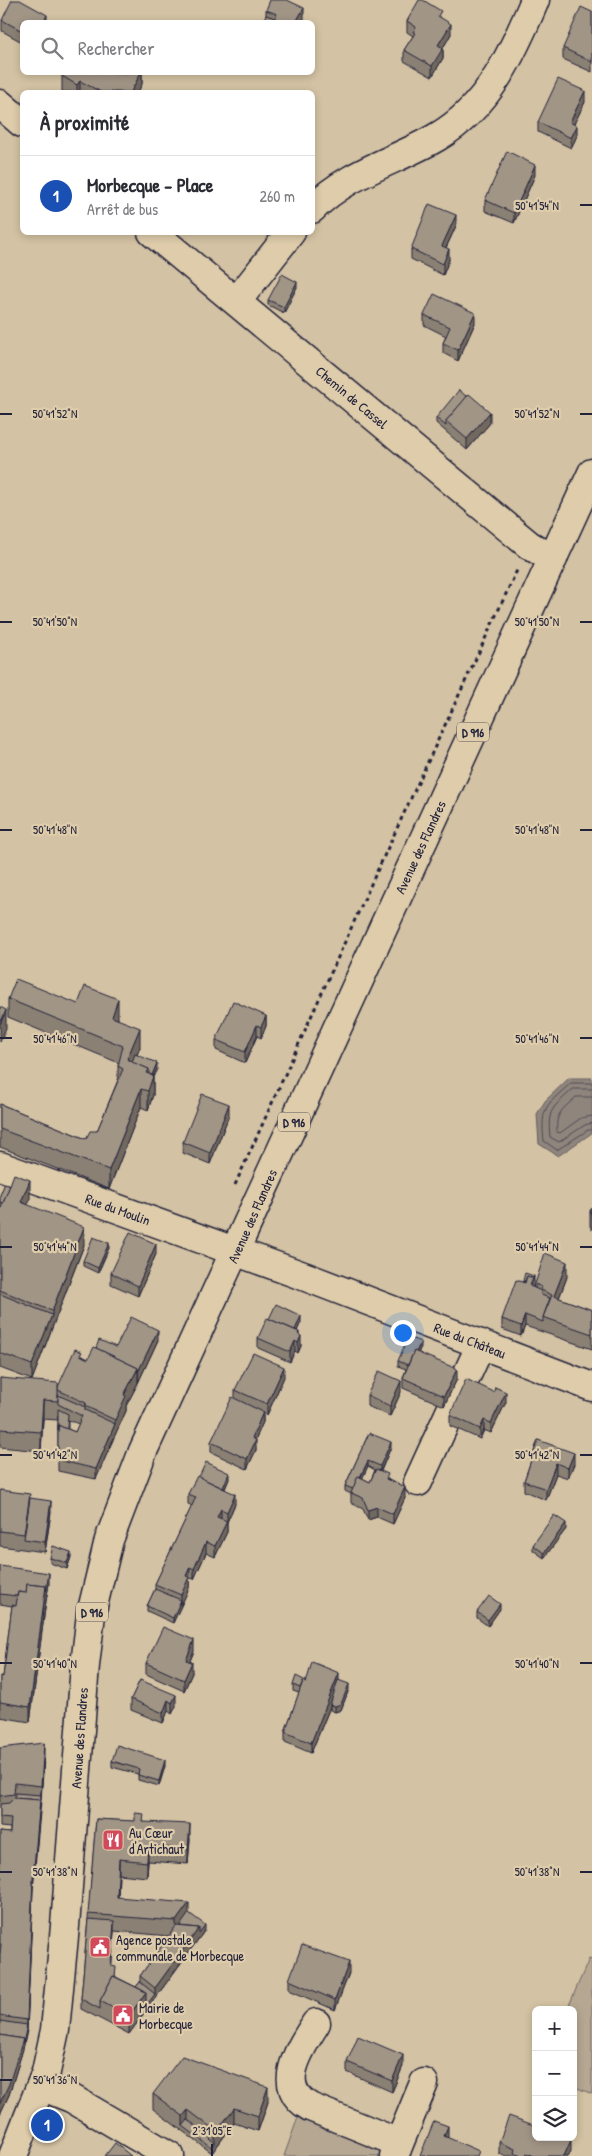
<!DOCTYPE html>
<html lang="fr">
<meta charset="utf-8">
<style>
:root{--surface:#fff;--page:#f2f2f3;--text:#2b2b33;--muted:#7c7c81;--line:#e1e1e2;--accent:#d1495b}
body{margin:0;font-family:"Patrick Hand",sans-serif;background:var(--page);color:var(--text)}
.controls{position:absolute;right:15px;bottom:15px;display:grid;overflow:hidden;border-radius:8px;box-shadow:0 2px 8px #0003}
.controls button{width:45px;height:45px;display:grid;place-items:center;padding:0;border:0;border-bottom:1px solid var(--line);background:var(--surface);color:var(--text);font:25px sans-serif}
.you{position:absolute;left:402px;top:1332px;width:18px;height:18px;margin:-12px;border:4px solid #fff;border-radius:50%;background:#1a73e8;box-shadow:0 0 0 8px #1a73e833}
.badge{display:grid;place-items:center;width:32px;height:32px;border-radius:50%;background:var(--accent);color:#fff;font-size:16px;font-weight:700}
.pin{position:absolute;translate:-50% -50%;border:2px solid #fff;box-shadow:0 1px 5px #0006}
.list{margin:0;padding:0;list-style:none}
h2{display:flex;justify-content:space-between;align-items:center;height:65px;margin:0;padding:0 20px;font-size:21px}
h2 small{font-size:16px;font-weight:400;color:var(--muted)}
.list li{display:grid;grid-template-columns:32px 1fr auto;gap:15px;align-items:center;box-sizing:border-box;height:80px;padding:0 20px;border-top:1px solid var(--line)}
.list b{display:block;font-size:19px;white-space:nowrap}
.list p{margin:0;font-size:16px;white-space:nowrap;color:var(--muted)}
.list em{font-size:16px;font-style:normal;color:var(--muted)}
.icon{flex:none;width:28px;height:28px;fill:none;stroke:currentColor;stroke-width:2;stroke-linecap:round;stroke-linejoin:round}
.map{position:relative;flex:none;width:592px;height:2156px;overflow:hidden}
.search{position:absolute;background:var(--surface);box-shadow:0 2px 8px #0003;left:20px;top:20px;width:295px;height:55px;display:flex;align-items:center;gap:12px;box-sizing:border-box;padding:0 18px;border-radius:8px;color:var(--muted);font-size:19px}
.panel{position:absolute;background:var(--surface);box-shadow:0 2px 8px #0003;left:20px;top:90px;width:295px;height:145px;border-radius:8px}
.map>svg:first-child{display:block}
.green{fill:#b5a792;stroke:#6c6466}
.water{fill:#8f857c;stroke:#635d62}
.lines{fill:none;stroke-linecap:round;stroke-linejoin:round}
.shore{stroke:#4e4a55;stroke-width:1}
.minor-casing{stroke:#22223b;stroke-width:31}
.major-casing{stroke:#22223b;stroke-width:31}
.path{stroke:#22223b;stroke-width:3;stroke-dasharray:4 4;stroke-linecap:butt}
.minor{stroke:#deccaa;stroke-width:28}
.major{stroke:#deccaa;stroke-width:28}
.wall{fill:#8a8073;stroke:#22223b;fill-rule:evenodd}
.shaded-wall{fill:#71685e;stroke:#22223b}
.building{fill:#a19586;stroke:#22223b}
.ticks{fill:none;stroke:#22223b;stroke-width:2}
.labels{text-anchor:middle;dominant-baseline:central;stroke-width:4.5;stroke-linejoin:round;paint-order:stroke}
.shield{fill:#deccaa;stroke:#5a555c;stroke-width:1}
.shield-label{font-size:12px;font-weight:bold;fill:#22223b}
.street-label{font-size:14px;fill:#22223b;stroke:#deccaa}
.poi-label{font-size:14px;fill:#22223b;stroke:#deccaa;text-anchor:start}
.ticks-label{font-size:12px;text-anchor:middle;fill:#22223b;stroke:#deccaa;stroke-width:4.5;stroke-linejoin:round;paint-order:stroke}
</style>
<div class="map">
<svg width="592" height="2156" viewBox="0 0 592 2156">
<rect width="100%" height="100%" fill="#d3c2a3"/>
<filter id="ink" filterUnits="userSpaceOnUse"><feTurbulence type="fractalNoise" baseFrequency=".02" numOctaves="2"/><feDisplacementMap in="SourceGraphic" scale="10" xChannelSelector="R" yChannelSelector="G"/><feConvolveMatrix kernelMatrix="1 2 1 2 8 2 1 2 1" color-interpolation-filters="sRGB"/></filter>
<g filter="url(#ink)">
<g class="green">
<polygon points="589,1959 592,1960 592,2094 573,2086 573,2010 567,2010"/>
<polygon points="301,2109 392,2149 389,2156 284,2156"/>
</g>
<polygon class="water" points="569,1078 592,1078 592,1133 558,1156 539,1144 537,1114 545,1101"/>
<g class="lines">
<g class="shore">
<path d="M592 1083H571C547 1105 540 1106 544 1141L557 1150 588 1130H592"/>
<path d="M592 1089H573C553 1108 547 1108 550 1137L559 1142 585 1125 592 1123"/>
<path d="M592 1097H576C563 1109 555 1113 557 1132L560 1133 581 1118 592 1116"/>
</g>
<g class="minor-casing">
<g id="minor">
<polyline points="0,104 22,123"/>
<path d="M312 209C347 173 396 161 437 137 489 107 513 52 535 0"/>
<polyline points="152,232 529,545 553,559"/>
<polyline points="237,301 291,232"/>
<polyline points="0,1166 306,1277 592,1387"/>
<polyline points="418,1482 481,1344"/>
<path d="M316 2023C301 2047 273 2087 310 2107L399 2143"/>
<polyline points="41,2086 71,2098 170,2156"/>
<polyline points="394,2156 424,2083"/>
</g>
</g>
<g class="major-casing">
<polyline id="major" points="13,2156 46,2072 55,2030 65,1926 85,1665 91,1614 109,1540 143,1451 592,473"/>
</g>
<polyline class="path" points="235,1185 372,882 518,568"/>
<use href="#minor" class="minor"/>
<use href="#major" class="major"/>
</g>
<g class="wall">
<polygon points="266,10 304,19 302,22 262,22 266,15"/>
<polygon points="592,12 592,72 563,59 563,48"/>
<polygon points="441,18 451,34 443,48 443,58 432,77 404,61 404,50 413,36 407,32 407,21"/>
<polygon points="2,20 47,22 22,22 22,42 2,31"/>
<polygon points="142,72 142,84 138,92 64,92 62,91 62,76"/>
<polygon points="585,102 574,124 577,136 571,148 538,132 538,122"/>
<polygon points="535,175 514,223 485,211 485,200"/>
<polygon points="456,226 446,248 449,260 443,275 411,259 411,249"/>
<polygon points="297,287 284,313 268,305 268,300"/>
<polygon points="424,315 475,323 458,361 443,353 443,343 446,336 424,325"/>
<polygon points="436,418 490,423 467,450 436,423"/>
<polygon points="8,999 78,1004 118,1018 118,1020 140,1047 137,1055 157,1069 153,1077 153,1095 148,1110 141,1107 109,1189 0,1147 0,1104 86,1139 97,1131 118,1080 118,1066 119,1063 8,1017"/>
<polygon points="266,1016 266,1026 261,1038 257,1036 245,1063 216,1050 216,1040"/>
<polygon points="229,1115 210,1164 183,1153 183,1142"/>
<polygon points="0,1195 30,1199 27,1205 84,1245 32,1380 0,1368 0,1211 1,1208 0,1208"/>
<polygon points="592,1208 592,1230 590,1226 590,1211"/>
<polygon points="109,1248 98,1273 83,1266 83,1261"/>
<polygon points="156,1254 138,1296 111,1284 111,1273"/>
<polygon points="567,1277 559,1298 592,1310 592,1349 525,1326 521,1336 502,1329 502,1319 523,1281 534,1282 533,1288 535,1288 535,1284"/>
<polygon points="269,1319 301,1322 297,1331 299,1335 301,1346 298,1353 295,1351 290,1362 258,1348 258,1338"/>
<path d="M158 1340 138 1383 126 1406V1411L115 1435 96 1479 58 1471V1415V1420L43 1419 41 1451 0 1447V1378L58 1387 82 1356 88 1359 96 1348 116 1347ZM68 1420 79 1424 75 1432 68 1429Z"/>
<polygon points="421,1347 418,1352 457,1379 444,1406 403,1388 403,1378 406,1369 398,1366 398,1361"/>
<polygon points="284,1377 267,1415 263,1413 263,1422 255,1440 256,1450 247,1469 211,1452 211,1442 235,1399 235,1390"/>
<polygon points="401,1392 390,1416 367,1406 367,1395"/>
<polygon points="494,1392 506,1402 491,1433 484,1430 480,1439 450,1426 450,1415"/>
<path d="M369 1433 391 1447 381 1471 405 1498 393 1524 377 1517 368 1520 363 1509 351 1503V1494L345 1491V1486ZM368 1466 375 1470 370 1482 362 1478Z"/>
<polygon points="538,1440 574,1464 568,1478 556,1474 546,1500 524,1491 524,1481"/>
<polygon points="199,1477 229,1479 225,1489 235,1504 227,1522 227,1532 215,1557 206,1553 194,1579 190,1578 189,1580 189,1588 173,1623 147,1611 147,1606 155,1589 155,1584 192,1506 188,1504 188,1494"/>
<polygon points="0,1490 30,1498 51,1512 45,1552 0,1546"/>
<polygon points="566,1529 544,1558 533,1550 533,1545"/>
<polygon points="71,1557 67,1569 50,1563 50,1558"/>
<polygon points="0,1566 49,1584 46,1601 30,1722 0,1717 0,1676 3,1677 12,1606 0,1604"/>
<polygon points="500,1609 488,1626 477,1618 477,1612"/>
<polygon points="194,1651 190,1661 192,1673 184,1691 146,1674 146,1663"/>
<polygon points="140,1680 176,1706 172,1714 168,1711 163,1723 131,1710 131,1699"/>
<polygon points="339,1680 349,1689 341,1710 335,1712 330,1710 330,1707 311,1753 285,1742 285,1732 299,1693 293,1691 293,1685 306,1681"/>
<polygon points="0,1748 44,1758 33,1889 27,2030 23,2049 9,2095 0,2114 0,1909 2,1887 0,1887 0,1832 10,1833 10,1828 0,1827"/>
<polygon points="112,1761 165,1766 159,1786 138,1780 138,1774 112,1767"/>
<path d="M96 1819 144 1822 190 1839 188 1864 148 1861 147 1877 119 1874 118 1898 189 1913 205 1930 129 2034 81 2009V1999L88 1919ZM114 1931 169 1936 140 1976V1982L136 1987 116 1977 111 1966Z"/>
<polygon points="349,1973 335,2010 289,1990 289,1980"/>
<polygon points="347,2062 403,2066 392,2092 347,2072"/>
<polygon points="153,2094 268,2102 258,2131 234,2123 212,2153 153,2109"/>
<polygon points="499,2142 571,2151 568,2156 506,2156 499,2153"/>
</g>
<g class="shaded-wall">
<polygon points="304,8 304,19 302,22 296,22"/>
<polygon points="47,15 47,22 43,22"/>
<polygon points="451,24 451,34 443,48 443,58 432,77 432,66 438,45"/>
<polygon points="141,72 142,72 142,84 138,92 131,92"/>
<polygon points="80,81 80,92 77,92 77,85"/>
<polygon points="585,91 585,102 570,132 570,122"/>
<polygon points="577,126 577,136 571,148 571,138"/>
<polygon points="535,165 535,175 514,223 514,213"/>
<polygon points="456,215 456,226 442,256 442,246"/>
<polygon points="449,249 449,260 443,275 443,264"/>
<polygon points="297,282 297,287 284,313 284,307"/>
<polygon points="475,313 475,323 458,361 458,350"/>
<polygon points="490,412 490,423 467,450 467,439"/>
<polygon points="118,999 118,1018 112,1036 112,1017"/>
<polygon points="6,1010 6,1028 0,1042 0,1024"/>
<polygon points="266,1016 266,1026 261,1038 261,1027"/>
<polygon points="257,1025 257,1036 245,1063 245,1052"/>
<polygon points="140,1028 140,1047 129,1074 127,1059"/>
<polygon points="157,1063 157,1069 153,1077 153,1095 148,1110 148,1091 149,1083"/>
<polygon points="141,1089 141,1107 109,1189 109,1170"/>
<polygon points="229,1104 229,1115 210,1164 210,1153"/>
<polygon points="30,1180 30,1199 21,1221 21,1202"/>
<polygon points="84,1227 84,1245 32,1380 32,1365 52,1315 52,1311"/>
<polygon points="109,1243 109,1248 98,1273 98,1268"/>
<polygon points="156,1244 156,1254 138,1296 138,1286"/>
<polygon points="567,1262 567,1277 554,1311 554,1296"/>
<polygon points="534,1276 534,1282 533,1288 530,1286"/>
<polygon points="525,1315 525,1326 521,1336 521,1326"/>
<polygon points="301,1316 301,1322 293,1340 293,1334"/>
<polygon points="158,1330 158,1340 138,1383 138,1372"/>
<polygon points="299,1332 299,1341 301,1336 301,1346 298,1353 298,1334"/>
<polygon points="295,1341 295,1351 290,1362 290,1352"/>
<polygon points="421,1342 421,1347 410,1371 410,1366"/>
<polygon points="284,1367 284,1377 267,1415 267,1404"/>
<polygon points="138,1368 138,1383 126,1406 126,1411 115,1435 96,1479 96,1469 115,1424 115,1420 124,1395"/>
<polygon points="457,1369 457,1379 444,1406 444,1396"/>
<polygon points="401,1381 401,1392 390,1416 390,1406"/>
<polygon points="506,1392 506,1402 491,1433 491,1423"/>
<polygon points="43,1400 43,1419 41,1451 41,1432"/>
<polygon points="263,1412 263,1422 252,1448 252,1438"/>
<polygon points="484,1420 484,1430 480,1439 480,1429"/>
<polygon points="256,1440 256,1450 247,1469 247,1459"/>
<polygon points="391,1442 391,1447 380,1472 380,1466"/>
<polygon points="574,1453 574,1464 568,1478 568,1468"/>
<polygon points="368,1461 368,1466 355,1495 355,1490"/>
<polygon points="556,1463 556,1474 546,1500 546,1489"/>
<polygon points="229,1473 229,1479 221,1497 221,1492"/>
<polygon points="405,1487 405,1498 393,1524 393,1514"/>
<polygon points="235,1494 235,1504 227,1522 227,1532 215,1557 215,1546 227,1521 227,1512"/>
<polygon points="51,1501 51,1512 45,1552 45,1542"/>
<polygon points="377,1507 377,1517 368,1520 368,1510"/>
<polygon points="221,1509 221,1519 217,1517"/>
<polygon points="566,1523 566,1529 544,1558 544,1553"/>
<polygon points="206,1542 206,1553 194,1579 194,1569"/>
<polygon points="71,1552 71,1557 67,1569 67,1563"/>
<polygon points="190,1567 189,1588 181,1606 181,1595 186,1576"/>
<polygon points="49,1573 49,1584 46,1601 30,1722 30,1707 46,1586"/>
<polygon points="181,1600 181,1606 173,1623 173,1618"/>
<polygon points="500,1604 500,1609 488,1626 488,1620"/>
<polygon points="194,1640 194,1651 186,1670 186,1660"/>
<polygon points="192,1662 192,1673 184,1691 184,1680"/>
<polygon points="339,1673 339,1683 330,1705 330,1707 311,1753 311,1743"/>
<polygon points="349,1684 349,1689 341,1710 335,1712 335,1706"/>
<polygon points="176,1695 176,1706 172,1714 172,1703"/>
<polygon points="168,1700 168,1711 163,1723 163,1713"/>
<polygon points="44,1743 44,1758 41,1801 33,1889 27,2030 23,2049 9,2095 0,2114 0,2103 27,2025 33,1879 41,1795"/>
<polygon points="165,1760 165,1766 159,1786 159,1781"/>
<polygon points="190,1824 190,1839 188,1864 188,1849"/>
<polygon points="148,1846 148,1861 147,1877 147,1862"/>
<polygon points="119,1859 119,1874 117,1912 117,1897"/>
<polygon points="189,1903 189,1918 176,1931 176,1921"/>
<polygon points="114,1921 114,1932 111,1977 111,1966"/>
<polygon points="205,1925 205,1930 129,2034 129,2016 146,1992 155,1994 155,1988 199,1928"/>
<polygon points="349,1962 349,1973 335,2010 335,2000"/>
<polygon points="403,2055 403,2066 392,2092 392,2081"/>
<polygon points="268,2087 268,2102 258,2131 258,2116"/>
<polygon points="234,2108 234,2123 212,2153 212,2148 215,2143 215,2134"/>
<polygon points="188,2110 188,2125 183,2126 183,2116"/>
<polygon points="448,2126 448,2137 444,2147 444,2136"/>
<polygon points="571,2140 571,2151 568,2156 564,2156"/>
</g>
<g class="building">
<polygon points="12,0 20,0 47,15 43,22 22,22 22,31 2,20"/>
<polygon points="270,0 287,0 304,8 296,22 273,22 277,14 266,10"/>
<polygon points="419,0 423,0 441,11 438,16 451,24 438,45 443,48 432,66 404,50 415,33 413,32 416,27 407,21"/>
<polygon points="581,7 592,12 592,62 563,48"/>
<polygon points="266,15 275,18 273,22 262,22"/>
<polygon points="64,72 126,73 141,72 131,92 101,92 80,81 77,85 62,76"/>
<polygon points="558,79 585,91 570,122 577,126 571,138 538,122"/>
<polygon points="507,151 535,165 514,213 485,200"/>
<polygon points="429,204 456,215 442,246 449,249 443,264 411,249"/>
<polygon points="282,274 297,282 284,307 268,300"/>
<polygon points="434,294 475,313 458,350 443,343 450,327 424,315"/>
<polygon points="459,390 467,397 446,421 446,426 436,418"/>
<polygon points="469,394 490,412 467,439 446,421"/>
<polygon points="16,979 78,1004 85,986 118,999 112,1017 140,1028 127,1059 149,1069 147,1073 153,1076 148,1091 141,1089 109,1170 0,1129 0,1104 86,1139 90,1131 97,1131 123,1069 118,1066 123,1046 8,999"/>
<polygon points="233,1001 266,1016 261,1027 257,1025 245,1052 216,1040"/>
<polygon points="0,1007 6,1010 0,1024"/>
<polygon points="135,1054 157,1063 152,1075 149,1074 149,1069 132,1062"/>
<polygon points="202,1094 229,1104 210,1153 183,1142"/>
<polygon points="14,1174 30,1180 21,1202 84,1227 52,1311 0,1290 0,1211"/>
<polygon points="5,1183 10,1185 3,1203 0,1202 0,1195"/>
<polygon points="592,1208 592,1215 590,1211"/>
<polygon points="130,1232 156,1244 138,1286 111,1273"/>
<polygon points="93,1237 109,1243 98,1268 83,1261"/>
<polygon points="545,1253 567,1262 554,1296 592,1310 592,1334 543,1317 552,1295 541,1290 542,1287 535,1284"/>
<polygon points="525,1273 534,1276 533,1279 533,1278 527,1276 525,1281 523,1281"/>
<polygon points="527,1276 533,1278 530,1286 541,1291 541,1295 550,1298 543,1317 543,1322 525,1315 521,1326 502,1319 516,1280 525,1283"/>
<polygon points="0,1294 52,1315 32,1365 0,1353"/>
<polygon points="276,1304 301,1316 295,1330 269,1319"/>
<polygon points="131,1317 158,1330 138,1372 138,1368 96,1348 99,1340 116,1347"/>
<polygon points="267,1318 299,1332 298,1334 301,1336 298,1343 295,1341 290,1352 258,1338"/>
<polygon points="408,1337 421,1342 416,1352 414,1351 408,1365 398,1361"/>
<polygon points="94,1347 138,1368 124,1395 126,1396 115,1420 85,1406 86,1403 58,1390 58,1387 75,1349 82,1352 80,1355 88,1359"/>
<polygon points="414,1351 457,1369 444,1396 403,1378"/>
<polygon points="253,1353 284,1367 267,1404 235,1390"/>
<polygon points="379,1371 401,1381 390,1406 367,1395"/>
<polygon points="0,1378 58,1383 58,1401 43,1400 41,1432 0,1429"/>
<polygon points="466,1379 494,1392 495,1387 506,1392 491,1423 484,1420 480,1429 450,1415"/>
<polygon points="58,1395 85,1407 85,1410 115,1424 96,1469 58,1460 58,1425 75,1432 82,1416 58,1404"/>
<polygon points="232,1397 263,1412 252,1438 256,1440 247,1459 211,1442"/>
<polygon points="58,1409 68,1414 67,1429 58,1425 58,1430"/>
<polygon points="369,1433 391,1442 380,1466 368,1461 360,1477 358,1476 353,1489 345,1486"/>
<polygon points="538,1440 574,1453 568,1468 556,1463 546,1489 524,1481"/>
<polygon points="206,1462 229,1473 223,1488 199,1477"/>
<polygon points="376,1469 388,1474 386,1479 405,1487 393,1514 377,1507 368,1510 363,1498 351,1493 358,1476 370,1482"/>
<polygon points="197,1476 235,1494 227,1512 221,1509 217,1517 227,1521 215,1546 206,1542 194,1569 190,1567 186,1576 189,1577 181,1595 155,1584 196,1497 188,1494"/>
<polygon points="0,1490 30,1494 24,1534 0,1531"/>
<polygon points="30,1498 51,1501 45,1542 24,1539"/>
<polygon points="554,1515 566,1523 544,1553 533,1545"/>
<polygon points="53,1546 71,1552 67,1563 50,1558"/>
<polygon points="0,1566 49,1573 46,1591 46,1586 27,1584 26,1593 18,1592 17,1596 0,1594"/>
<polygon points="27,1584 46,1586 30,1707 0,1702 0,1676 3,1677 12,1605 16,1606 18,1592 26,1593"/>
<polygon points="155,1589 181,1600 173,1618 147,1606"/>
<polygon points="489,1596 500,1604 488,1620 477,1612"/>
<polygon points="163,1627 194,1640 186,1660 192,1662 184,1680 146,1663"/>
<polygon points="312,1662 339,1673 311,1743 285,1732 303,1681 306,1683"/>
<polygon points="296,1676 306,1681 306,1683 303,1681 300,1688 293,1685"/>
<polygon points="140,1680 176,1695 172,1703 168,1700 163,1713 131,1699"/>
<polygon points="338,1680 349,1684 341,1704 335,1706 330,1705"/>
<polygon points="44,1743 41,1786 15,1783 14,1794 0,1796 0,1748"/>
<polygon points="117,1745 165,1760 159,1781 138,1775 139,1769 112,1761"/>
<polygon points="15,1793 41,1795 40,1805 40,1800 15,1798"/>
<polygon points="14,1798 40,1800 33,1879 27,2020 0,2016 0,1955 1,1944 0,1944 0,1909 2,1877 0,1877 0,1832 10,1833 11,1818 0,1817 0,1804 9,1803"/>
<polygon points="135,1813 144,1814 143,1822 190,1824 188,1849 148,1846 147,1862 119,1859 117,1897 189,1903 176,1921 88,1914 96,1819 135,1821"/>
<polygon points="189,1913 205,1925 199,1933 199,1928 180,1926"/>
<polygon points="88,1919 114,1921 111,1966 116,1967 115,1977 113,1976 100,2001 100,2009 81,1999"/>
<polygon points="176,1926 199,1928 155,1988 140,1976"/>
<polygon points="302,1945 349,1962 335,2000 289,1980"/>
<polygon points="113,1976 146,1992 129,2016 100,2001"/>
<polygon points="140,1982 155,1994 146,2006 146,1992 136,1987"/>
<polygon points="0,2021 27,2025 23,2044 23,2039 0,2035"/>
<polygon points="0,2035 23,2039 9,2084 0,2103"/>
<polygon points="358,2036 403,2055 392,2081 347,2062"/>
<polygon points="182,2056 268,2087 258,2116 234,2108 215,2134 210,2130 212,2128 188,2110 183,2116 153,2094"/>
<polygon points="509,2116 536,2126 536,2137 563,2137 571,2140 564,2156 534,2156 527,2153 525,2156 521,2156 514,2153 515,2149 499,2142"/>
<polygon points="188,2120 210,2137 210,2139 215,2143 212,2148 183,2126"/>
<polygon points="434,2121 448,2126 444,2136 479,2151 477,2156 420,2156"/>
<polygon points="115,2143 131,2156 105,2156"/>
</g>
</g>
<path class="ticks" d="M580 205H592M0 414H12M580 414H592M0 622H12M580 622H592M0 830H12M580 830H592M0 1038H12M580 1038H592M0 1247H12M580 1247H592M0 1455H12M580 1455H592M0 1663H12M580 1663H592M0 1872H12M580 1872H592M0 2080H12M212 2144V2156"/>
<defs>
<g id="restaurant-square" transform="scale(1.125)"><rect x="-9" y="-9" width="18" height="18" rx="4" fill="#d1495b" stroke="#deccaa"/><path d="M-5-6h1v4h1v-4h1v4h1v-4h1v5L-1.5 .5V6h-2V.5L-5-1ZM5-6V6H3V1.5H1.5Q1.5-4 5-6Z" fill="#fff"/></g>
<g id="civic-square" transform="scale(1.125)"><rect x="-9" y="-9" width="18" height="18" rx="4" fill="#d1495b" stroke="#deccaa"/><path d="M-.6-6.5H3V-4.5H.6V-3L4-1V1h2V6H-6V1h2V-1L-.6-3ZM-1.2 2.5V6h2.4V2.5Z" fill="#fff"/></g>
</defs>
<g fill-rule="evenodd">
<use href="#restaurant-square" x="113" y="1840"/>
<use href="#civic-square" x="100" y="1947"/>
<use href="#civic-square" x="123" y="2015"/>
</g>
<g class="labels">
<g class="shield">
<rect x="457" y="722.5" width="32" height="19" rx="4"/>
<rect x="278" y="1112.5" width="32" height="19" rx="4"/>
<rect x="76" y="1602.5" width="32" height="19" rx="4"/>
</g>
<g class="shield-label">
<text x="473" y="732">D 916</text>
<text x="294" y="1122">D 916</text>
<text x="92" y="1612">D 916</text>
</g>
<g class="street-label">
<text transform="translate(352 397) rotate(40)">Chemin de Cassel</text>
<text transform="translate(420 847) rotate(-65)">Avenue des Flandres</text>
<text transform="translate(118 1209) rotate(20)">Rue du Moulin</text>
<text transform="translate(252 1216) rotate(-66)">Avenue des Flandres</text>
<text transform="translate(470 1340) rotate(21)">Rue du Château</text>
<text transform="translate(79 1738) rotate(-86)">Avenue des Flandres</text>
</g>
<g class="poi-label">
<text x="129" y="1832">Au Cœur<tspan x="129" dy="16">d'Artichaut</tspan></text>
<text x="116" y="1939">Agence postale<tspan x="116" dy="16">communale de Morbecque</tspan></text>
<text x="139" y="2007">Mairie de<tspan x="139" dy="16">Morbecque</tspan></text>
</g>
</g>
<g class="ticks-label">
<text x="537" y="210">50°41'54"N</text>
<text x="55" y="418">50°41'52"N</text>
<text x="537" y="418">50°41'52"N</text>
<text x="55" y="626">50°41'50"N</text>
<text x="537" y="626">50°41'50"N</text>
<text x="55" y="834">50°41'48"N</text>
<text x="537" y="834">50°41'48"N</text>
<text x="55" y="1043">50°41'46"N</text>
<text x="537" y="1043">50°41'46"N</text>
<text x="55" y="1251">50°41'44"N</text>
<text x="537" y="1251">50°41'44"N</text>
<text x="55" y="1459">50°41'42"N</text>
<text x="537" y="1459">50°41'42"N</text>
<text x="55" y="1668">50°41'40"N</text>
<text x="537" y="1668">50°41'40"N</text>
<text x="55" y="1876">50°41'38"N</text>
<text x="537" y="1876">50°41'38"N</text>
<text x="55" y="2084">50°41'36"N</text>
<text x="212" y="2135">2°31'05"E</text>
</g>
</svg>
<div class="controls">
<button>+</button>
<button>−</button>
<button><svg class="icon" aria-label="layers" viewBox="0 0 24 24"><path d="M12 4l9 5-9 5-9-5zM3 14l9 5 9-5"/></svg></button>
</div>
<div class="you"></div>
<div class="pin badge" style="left:47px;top:2125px;background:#1a4fb4">1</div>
<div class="search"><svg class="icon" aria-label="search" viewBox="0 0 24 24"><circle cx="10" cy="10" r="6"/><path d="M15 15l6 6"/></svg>Rechercher</div>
<section class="panel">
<h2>À proximité<small></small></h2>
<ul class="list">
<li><span class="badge" style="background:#1a4fb4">1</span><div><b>Morbecque – Place</b><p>Arrêt de bus</p></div><em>260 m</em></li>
</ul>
</section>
</div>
